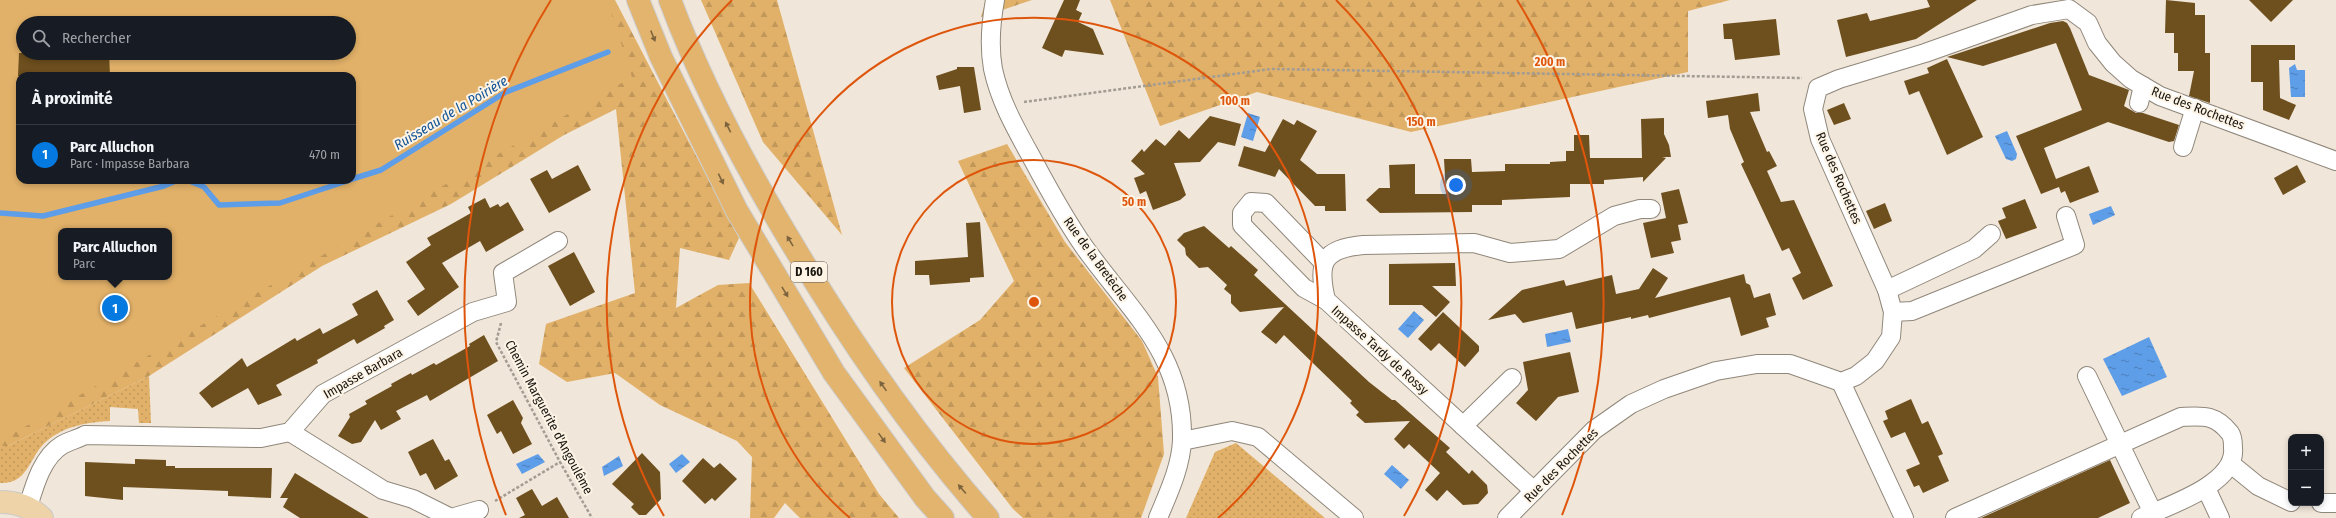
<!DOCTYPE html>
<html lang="fr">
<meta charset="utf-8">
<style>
:root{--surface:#171b24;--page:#242831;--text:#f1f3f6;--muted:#9ea1a6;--line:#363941;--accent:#0479e0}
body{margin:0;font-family:"Fira Sans Condensed",sans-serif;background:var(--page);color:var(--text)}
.controls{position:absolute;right:12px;bottom:12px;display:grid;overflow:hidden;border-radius:8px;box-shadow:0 2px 6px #0003}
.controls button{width:36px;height:36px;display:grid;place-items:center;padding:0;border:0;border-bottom:1px solid var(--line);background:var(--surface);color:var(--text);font:20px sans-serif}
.you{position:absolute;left:1456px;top:185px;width:14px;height:14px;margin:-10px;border:3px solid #fff;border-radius:50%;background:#1a73e8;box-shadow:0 0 0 6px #1a73e833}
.badge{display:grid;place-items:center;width:26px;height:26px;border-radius:50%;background:var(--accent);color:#fff;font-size:13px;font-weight:700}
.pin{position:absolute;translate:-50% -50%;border:2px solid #fff;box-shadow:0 1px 4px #0006}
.popup{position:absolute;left:58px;top:228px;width:114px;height:52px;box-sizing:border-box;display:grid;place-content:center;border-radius:8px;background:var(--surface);filter:drop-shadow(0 1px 3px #0005);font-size:13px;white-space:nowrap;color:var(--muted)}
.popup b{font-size:15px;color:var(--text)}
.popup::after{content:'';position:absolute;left:50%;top:100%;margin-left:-8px;border:8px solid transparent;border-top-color:var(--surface)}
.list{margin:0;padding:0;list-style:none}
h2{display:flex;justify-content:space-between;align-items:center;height:52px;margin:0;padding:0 16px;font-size:17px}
h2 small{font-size:13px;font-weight:400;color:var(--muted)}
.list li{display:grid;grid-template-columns:26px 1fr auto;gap:12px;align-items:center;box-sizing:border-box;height:60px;padding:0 16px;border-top:1px solid var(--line)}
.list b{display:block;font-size:15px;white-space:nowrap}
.list p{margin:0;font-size:13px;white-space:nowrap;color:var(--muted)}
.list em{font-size:13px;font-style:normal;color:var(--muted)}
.icon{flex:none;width:22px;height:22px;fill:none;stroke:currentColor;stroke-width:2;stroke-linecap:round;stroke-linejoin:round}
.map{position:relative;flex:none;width:2336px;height:518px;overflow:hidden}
.search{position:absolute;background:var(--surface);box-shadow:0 2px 6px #0003;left:16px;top:16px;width:340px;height:44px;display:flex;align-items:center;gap:10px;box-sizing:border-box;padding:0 14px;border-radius:22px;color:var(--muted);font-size:15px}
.panel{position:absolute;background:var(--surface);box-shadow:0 2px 6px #0003;left:16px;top:72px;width:340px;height:112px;border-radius:12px}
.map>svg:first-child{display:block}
.grass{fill:url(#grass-dots)}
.forest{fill:url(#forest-firs);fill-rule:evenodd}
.green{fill:#e2b169;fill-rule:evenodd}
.water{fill:url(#water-ripples)}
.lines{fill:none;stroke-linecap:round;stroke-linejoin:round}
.stream{stroke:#5e9de8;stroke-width:5.5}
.building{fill:#6e4f1e}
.minor-casing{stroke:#90877b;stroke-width:20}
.major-casing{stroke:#cccbca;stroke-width:24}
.highway-casing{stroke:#cccbca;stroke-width:24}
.path{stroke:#a39c92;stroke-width:2.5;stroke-dasharray:3 2;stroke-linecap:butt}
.minor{stroke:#fff;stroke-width:18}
.major{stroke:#eed2a8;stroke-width:22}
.highway{stroke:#e3b46e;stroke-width:22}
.oneway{fill:#7d643e}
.ring{fill:none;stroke:#de560c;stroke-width:2}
.labels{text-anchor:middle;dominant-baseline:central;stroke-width:4;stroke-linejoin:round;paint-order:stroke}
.shield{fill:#fdf4e6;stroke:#5c5750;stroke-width:1}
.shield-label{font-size:12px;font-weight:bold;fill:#17140f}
.street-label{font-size:13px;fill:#17140f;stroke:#fdf4e6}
.water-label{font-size:14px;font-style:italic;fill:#125497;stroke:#fdf4e6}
.centre{fill:#de560c;stroke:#fdf4e6;stroke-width:2}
.ring-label{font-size:12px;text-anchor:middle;font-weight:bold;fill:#de560c;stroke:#fdf4e6;stroke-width:4;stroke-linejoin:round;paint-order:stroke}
</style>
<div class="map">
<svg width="2336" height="518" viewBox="0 0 2336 518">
<defs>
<pattern id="grass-dots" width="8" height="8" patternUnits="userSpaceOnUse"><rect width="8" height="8" fill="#e2b169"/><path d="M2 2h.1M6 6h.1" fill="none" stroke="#c1975a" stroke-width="1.8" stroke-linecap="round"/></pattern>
<pattern id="forest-firs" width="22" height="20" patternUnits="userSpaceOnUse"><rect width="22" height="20" fill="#e2b169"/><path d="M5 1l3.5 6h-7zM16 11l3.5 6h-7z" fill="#c1975a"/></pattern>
<pattern id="water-ripples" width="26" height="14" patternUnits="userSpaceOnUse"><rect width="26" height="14" fill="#5e9de8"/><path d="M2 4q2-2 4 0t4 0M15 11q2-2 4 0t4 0" fill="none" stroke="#4d7fba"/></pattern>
</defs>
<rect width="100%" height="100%" fill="#f0e6d9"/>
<g class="grass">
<path d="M149 376 151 423H139L138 409 110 407V421C89 422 65 426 48 440 28 456 30 484 0 483V446H8Z"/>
<polygon points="1236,443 1325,518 1186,518 1215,452"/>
</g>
<g class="forest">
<path d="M521 0H615L739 238 729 260 680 248 676 308 718 285 749 283 879 494 899 518H800L785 503 774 518H750L752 457 737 441 660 405 615 373 567 382 539 364 546 324 635 293 616 109 564 135 451 204 322 266 149 376 8 446H0V118L20 180H352V76L349 53V23ZM61 231H169V277H61Z"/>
<polygon points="701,0 777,0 842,235 763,142"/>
<polygon points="986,0 1032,0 981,17"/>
<polygon points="1110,0 1730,0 1688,11 1688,72 1411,132 1257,92 1160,126"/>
<polygon points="1007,144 1065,242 1142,341 1158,377 1164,454 1141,518 1023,518 1013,509 904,368 980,320 1014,281 958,161"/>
</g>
<path class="green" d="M0 0H607L632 77 7 437 0 436ZM23 23H349V53H23ZM20 76H352V180H20ZM61 231H169V277H61Z"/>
<g class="water">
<polygon points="2295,64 2297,70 2305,70 2305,97 2291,97 2289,68"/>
<polygon points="1248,113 1260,117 1253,141 1241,137"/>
<polygon points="2007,131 2017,154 2016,159 2012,161 2006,159 1995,136"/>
<polygon points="2111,206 2115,215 2093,225 2089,214"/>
<polygon points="1414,311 1424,320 1408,338 1398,329"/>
<polygon points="1568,329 1571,342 1547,347 1545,334"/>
<polygon points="2149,337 2167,377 2122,396 2103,359"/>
<polygon points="538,454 545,462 522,474 516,464"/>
<polygon points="682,454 690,462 676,473 669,464"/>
<polygon points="619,456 623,466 604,476 602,467"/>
<polygon points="1392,465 1409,480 1401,489 1384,474"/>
</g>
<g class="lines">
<g class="stream">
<polyline points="352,179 381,170 506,92 608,52"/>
<polyline points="187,180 204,187 219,205 280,203 350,180"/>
<polyline points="0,213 43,216 164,186 178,180"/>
</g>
</g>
<g class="building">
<polygon points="1064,0 1080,0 1076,10 1082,13 1078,22 1093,29 1104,55 1065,50 1062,57 1042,48"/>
<polygon points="1927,0 1977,0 1916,39 1846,57 1837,20 1867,13 1870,21 1930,7"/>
<polygon points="2166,0 2195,3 2195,15 2205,15 2205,53 2210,53 2210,103 2189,96 2194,71 2178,71 2178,53 2174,53 2174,33 2165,33"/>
<polygon points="2249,0 2293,0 2271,22"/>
<polygon points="1776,19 1780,55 1735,60 1732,39 1724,39 1723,24"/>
<polygon points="2063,21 2067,23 2070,28 2089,75 2129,90 2124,106 2136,113 2143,113 2179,125 2174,141 2169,142 2108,122 2044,148 2056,179 2089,166 2099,192 2070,203 2065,191 2061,193 2059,187 2041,194 2016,136 2082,110 2056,43 1983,66 1947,57 2050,23"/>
<polygon points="2251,45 2295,45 2295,60 2279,60 2280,98 2296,105 2289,120 2263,110 2263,82 2251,82"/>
<polygon points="19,53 109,53 110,76 18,76"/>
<polygon points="1947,59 1983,137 1947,155 1919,91 1909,95 1904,81 1929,73 1927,68"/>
<polygon points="957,67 974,67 981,110 964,113 960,86 939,90 936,76 957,69"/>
<polygon points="1758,93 1760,111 1750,112 1767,152 1769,151 1777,166 1767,171 1781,202 1794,200 1833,286 1803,300 1792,278 1801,273 1789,248 1782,251 1741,164 1744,162 1730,129 1728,115 1708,118 1706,101"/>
<polygon points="1844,103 1851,119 1834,125 1827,110"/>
<polygon points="1210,116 1241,124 1235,146 1218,142 1200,162 1174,163 1186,195 1180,200 1153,210 1146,191 1140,194 1134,178 1145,174 1131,161 1142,149 1144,152 1156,139 1165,146 1179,130 1189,139"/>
<polygon points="1664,118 1664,134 1669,145 1671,157 1662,157 1666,158 1643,182 1643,177 1604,180 1604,184 1570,184 1570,197 1502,200 1502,205 1472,205 1472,212 1380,213 1366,200 1379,188 1390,188 1389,165 1415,164 1415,194 1446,194 1444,159 1471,159 1472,172 1505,171 1505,164 1550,164 1550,162 1566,161 1566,151 1574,151 1574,135 1589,135 1590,158 1642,158 1641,119"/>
<polygon points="1283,119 1294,125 1297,120 1317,131 1300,160 1317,174 1345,174 1346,211 1325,211 1325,206 1315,206 1279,169 1275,177 1238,166 1244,146 1265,152"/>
<polygon points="578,165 591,190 549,213 530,179 547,170 552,179"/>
<polygon points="2297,165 2306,182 2283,195 2274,178"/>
<polygon points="1679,189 1688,223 1678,225 1681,240 1671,242 1674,253 1651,258 1643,223 1666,218 1661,193"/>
<polygon points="485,198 490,208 498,204 500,207 508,202 524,230 486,252 480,241 442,263 459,287 418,316 407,301 425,289 406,262 431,245 427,238 471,213 468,207"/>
<polygon points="2025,199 2037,228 2006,239 1998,221 2006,218 2002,208"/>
<polygon points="1885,203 1892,221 1874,229 1866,211"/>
<polygon points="980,222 984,277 970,278 970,282 930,285 929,275 915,275 915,261 968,257 966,223"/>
<polygon points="1204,226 1229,248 1231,246 1258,270 1254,275 1369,382 1392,400 1395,400 1450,448 1446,452 1469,474 1472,470 1487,485 1488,493 1478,504 1463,505 1447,490 1437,501 1425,490 1440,473 1409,444 1404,449 1394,439 1410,421 1365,423 1356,415 1359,412 1350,403 1352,401 1284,335 1276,344 1261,332 1284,307 1240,312 1231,303 1231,295 1224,289 1227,285 1208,267 1199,268 1186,255 1185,248 1177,240 1184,233"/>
<polygon points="574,252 595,292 570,306 548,266"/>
<polygon points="1455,263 1456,286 1432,286 1450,302 1436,317 1422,305 1389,305 1389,264"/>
<polygon points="1653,268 1668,278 1655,298 1744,274 1746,283 1750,285 1754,298 1770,293 1776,315 1766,318 1769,327 1741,336 1730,297 1649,318 1648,315 1631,319 1631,317 1576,329 1572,312 1523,323 1515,314 1488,320 1522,290 1564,280 1566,286 1612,275 1616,294 1639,289"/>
<polygon points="377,290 394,320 384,326 385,328 357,344 354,339 317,360 318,363 276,385 282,395 258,405 248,388 212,408 199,393 242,358 247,367 295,338 297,341 320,328 323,334 358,315 352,304"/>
<polygon points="1443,312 1479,346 1479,351 1465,367 1439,343 1431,351 1418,339"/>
<polygon points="484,335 498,361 430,401 427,395 396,411 401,419 381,430 375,420 361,442 352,444 338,436 350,417 349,414 367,404 365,401 392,386 391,384 411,373 412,375 434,363 436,365 470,346 469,344"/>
<polygon points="1570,352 1579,392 1558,397 1536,421 1516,403 1528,390 1523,362"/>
<polygon points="1911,399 1922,424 1928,421 1943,454 1938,456 1949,481 1923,493 1919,485 1914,487 1906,470 1920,464 1905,432 1891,438 1883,421 1888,419 1885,411"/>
<polygon points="513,400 523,418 521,423 532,444 513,454 501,431 497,434 487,415"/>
<polygon points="433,439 445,461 449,459 458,476 435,490 426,473 420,476 408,452"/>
<polygon points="642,453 660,472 661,499 646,515 639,515 631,507 634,504 612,484"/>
<polygon points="703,458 714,468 720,463 737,479 715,501 712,498 705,504 682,481"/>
<polygon points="135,459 166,460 166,466 175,466 175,468 272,468 271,498 228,496 228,491 123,487 123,500 85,496 85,462 135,464"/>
<polygon points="2110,460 2130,503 2098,518 1981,518"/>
<polygon points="295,473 329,494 369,518 300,518 283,507 288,498 280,498"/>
<polygon points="532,489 542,506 557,497 569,518 519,518 525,515 516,498"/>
</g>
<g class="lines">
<g class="minor-casing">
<g id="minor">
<path d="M995 0C991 22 989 47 993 69 1000 102 1017 131 1033 160 1049 190 1066 221 1085 248 1131 312 1184 355 1182 440 1181 467 1168 494 1158 518"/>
<polyline points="2139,103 2143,86"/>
<polyline points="2183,147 2195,108"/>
<polyline points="1324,263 1266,203 1251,202 1242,213 1242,225 1304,288 1326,300"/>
<polyline points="1887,290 1974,249 1991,234"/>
<polyline points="1893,312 1912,311 2075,245 2066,216"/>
<polyline points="2087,376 2153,513"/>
<polyline points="1841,382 1904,518"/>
<polyline points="1463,426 1512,378"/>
<polyline points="290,432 383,490 413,499 451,518 479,510"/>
<polyline points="1182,441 1232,431 1258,437 1354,518"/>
<polyline points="2231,464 2258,486 2291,502"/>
<polyline points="2206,488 2220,518"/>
<path d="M1534 491 1326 300C1317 262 1323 249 1363 245L1474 243 1510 253 1559 249 1614 216 1640 209H1651"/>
<polyline points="2321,503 2336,503"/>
<path d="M28 507C34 487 42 457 62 445 69 441 78 439 85 435L261 438 290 432 323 394 473 312 507 302 503 273 558 241"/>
<polyline points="1507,518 1594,430 1631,404 1664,389 1716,371 1757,364 1790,364 1841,382 1856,376 1875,361 1891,337 1893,312 1887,290 1820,139 1813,109 1818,88 1839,79 1925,53 2032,15 2069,9 2088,23 2097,43 2113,63 2131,79 2160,96 2336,161"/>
<path d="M1955 518 2181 417C2203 416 2215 414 2230 433 2233 437 2233 443 2233 448 2237 484 2167 506 2141 518"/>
</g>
</g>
<g class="major-casing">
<path id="major" d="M0 502C16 502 30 506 42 518"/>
</g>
<g class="highway-casing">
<g id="highway">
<polyline points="638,0 661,57 737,211 834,373 925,498 943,518"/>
<path d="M670 0C702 86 746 168 794 247 851 343 914 434 988 518"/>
</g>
</g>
<g class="path">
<polyline points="1024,102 1271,69 1802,78"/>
<polyline points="501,323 496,342 560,462 592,518"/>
<polyline points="495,501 560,462"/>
</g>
<use href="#minor" class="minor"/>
<use href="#major" class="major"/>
<use href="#highway" class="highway"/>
</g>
<defs><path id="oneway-solid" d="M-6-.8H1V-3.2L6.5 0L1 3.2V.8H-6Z"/></defs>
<g class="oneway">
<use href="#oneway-solid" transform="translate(653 36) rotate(68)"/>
<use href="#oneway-solid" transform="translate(728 127) rotate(-116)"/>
<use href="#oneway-solid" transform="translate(721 179) rotate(64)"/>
<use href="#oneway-solid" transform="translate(790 241) rotate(-121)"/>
<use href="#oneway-solid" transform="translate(785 292) rotate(59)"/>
<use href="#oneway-solid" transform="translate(883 386) rotate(-125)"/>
<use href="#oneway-solid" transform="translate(882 438) rotate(54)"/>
<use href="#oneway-solid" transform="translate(962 489) rotate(-131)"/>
</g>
<g class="ring">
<circle cx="1034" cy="302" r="142"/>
<path d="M850 518A284 284 0 1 1 1218 518"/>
<path d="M664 516A427 427 0 0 1 732 0M1336 0A427 427 0 0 1 1404 516"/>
<path d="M506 515A569 569 0 0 1 551 0M1517 0A569 569 0 0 1 1562 515"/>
</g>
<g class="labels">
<rect class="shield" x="791" y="262" width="36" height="20" rx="3"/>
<g class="shield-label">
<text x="809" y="272">D 160</text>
</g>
<g class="street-label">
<text transform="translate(2198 108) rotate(21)">Rue des Rochettes</text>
<text transform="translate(1839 178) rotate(67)">Rue des Rochettes</text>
<text transform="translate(1096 259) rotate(54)">Rue de la Bretèche</text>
<text transform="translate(1380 350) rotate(42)">Impasse Tardy de Rossy</text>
<text transform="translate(363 373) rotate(-30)">Impasse Barbara</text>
<text transform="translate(549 417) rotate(62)">Chemin Marguerite d'Angoulême</text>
<text transform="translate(1561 465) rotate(-45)">Rue des Rochettes</text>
</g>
<g class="water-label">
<text transform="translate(451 113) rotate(-31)">Ruisseau de la Poirière</text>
</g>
</g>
<circle cx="1034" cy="302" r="6" class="centre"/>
<g class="ring-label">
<text x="1550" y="66">200 m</text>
<text x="1235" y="105">100 m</text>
<text x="1421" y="126">150 m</text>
<text x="1134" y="206">50 m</text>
</g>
</svg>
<div class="controls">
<button>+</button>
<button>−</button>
</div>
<div class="you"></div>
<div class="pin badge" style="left:115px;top:308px">1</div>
<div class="popup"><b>Parc Alluchon</b>Parc</div>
<div class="search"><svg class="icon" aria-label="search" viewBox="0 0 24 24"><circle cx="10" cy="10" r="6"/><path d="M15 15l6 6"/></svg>Rechercher</div>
<section class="panel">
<h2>À proximité<small></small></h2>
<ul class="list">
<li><span class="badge">1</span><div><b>Parc Alluchon</b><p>Parc · Impasse Barbara</p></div><em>470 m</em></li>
</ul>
</section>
</div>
